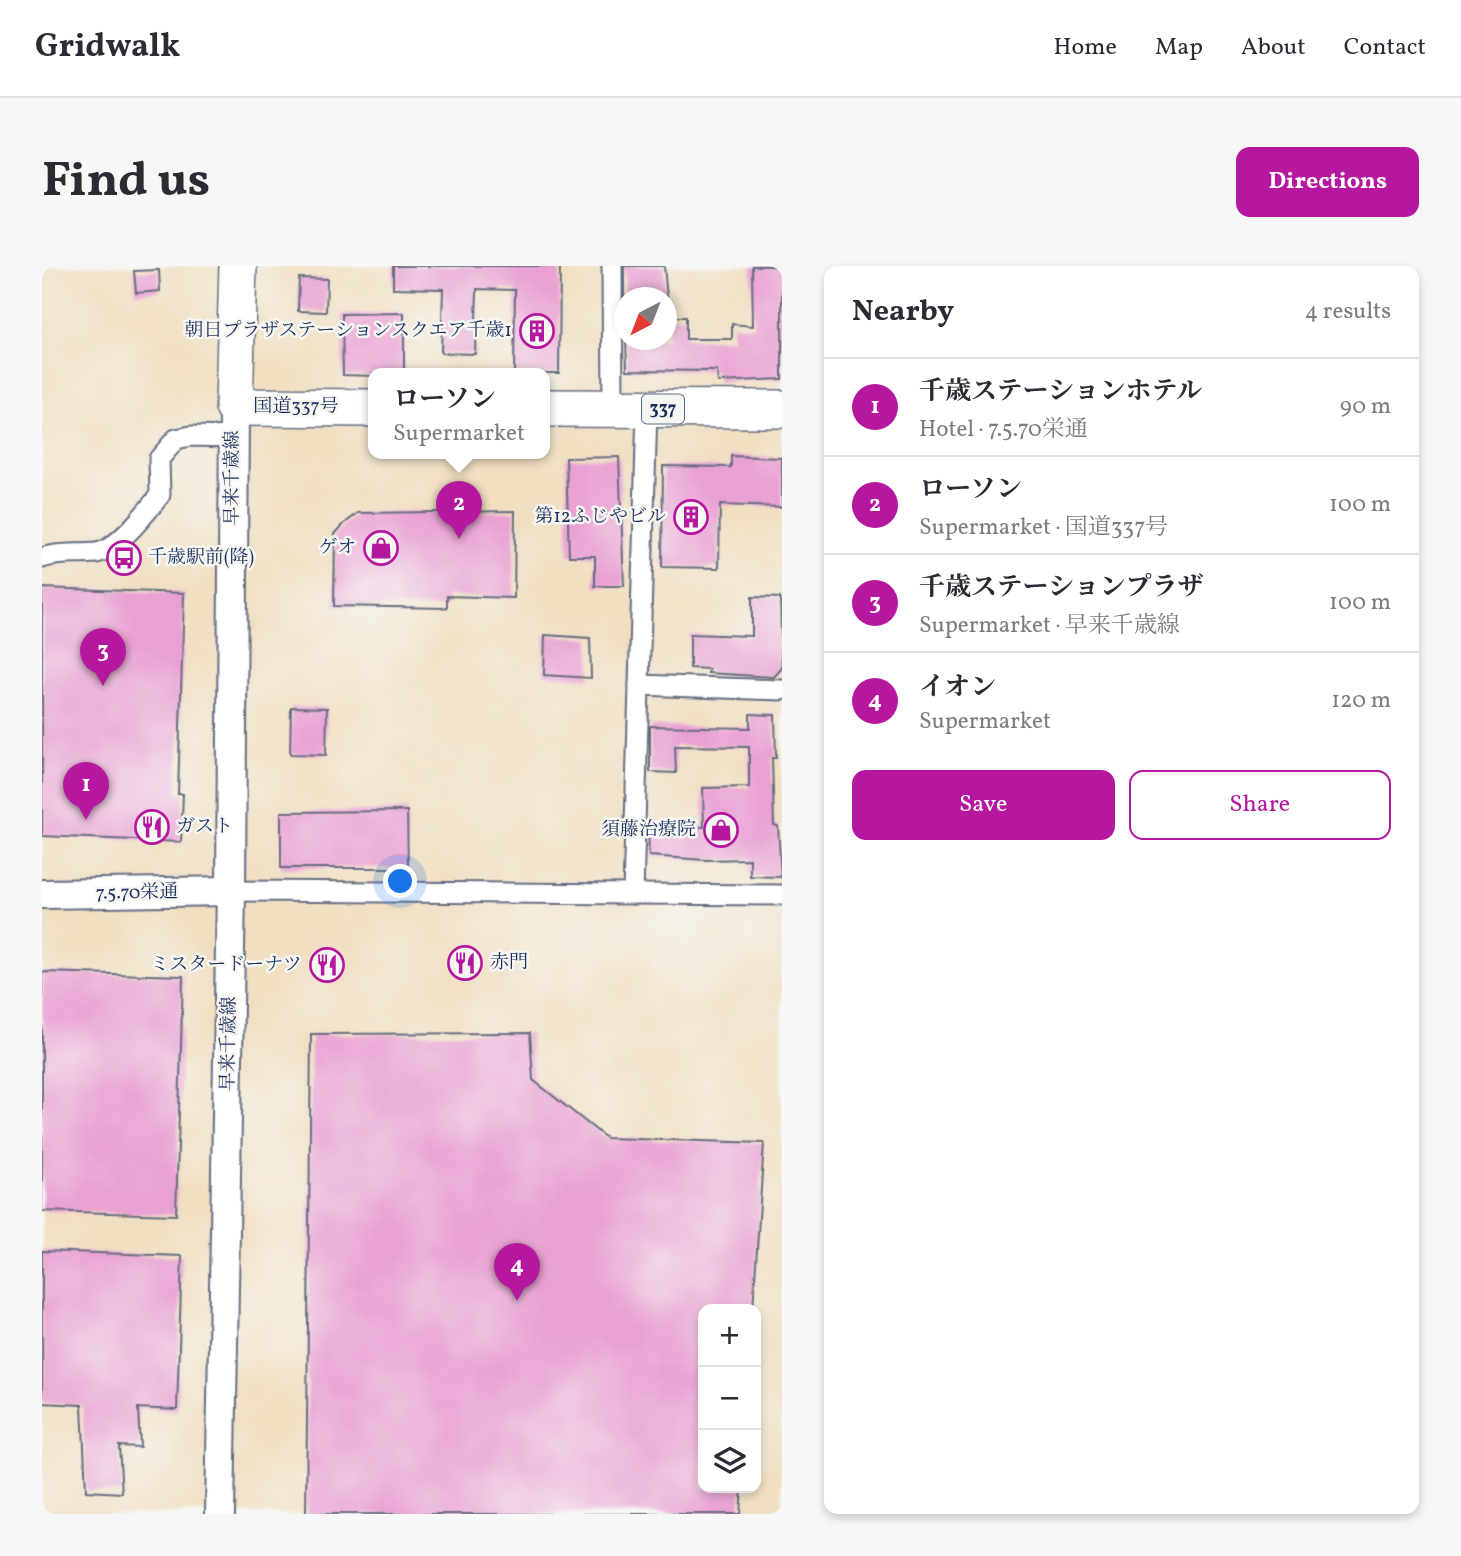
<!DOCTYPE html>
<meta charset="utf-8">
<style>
:root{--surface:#fff;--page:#f7f7f7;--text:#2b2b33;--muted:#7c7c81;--line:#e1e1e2;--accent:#b5179e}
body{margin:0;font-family:Vollkorn,"Noto Serif JP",serif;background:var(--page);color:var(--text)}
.controls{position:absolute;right:21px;bottom:21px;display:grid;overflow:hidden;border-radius:14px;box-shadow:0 4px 10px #0003}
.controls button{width:63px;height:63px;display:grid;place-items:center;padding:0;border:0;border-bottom:2px solid var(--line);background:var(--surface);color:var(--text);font:35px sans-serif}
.compass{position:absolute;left:572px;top:21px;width:63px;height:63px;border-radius:50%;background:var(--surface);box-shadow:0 4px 10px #0003;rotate:222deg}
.you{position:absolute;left:359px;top:616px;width:24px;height:24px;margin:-18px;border:5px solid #fff;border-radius:50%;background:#1a73e8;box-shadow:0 0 0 10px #1a73e833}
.badge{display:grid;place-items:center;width:46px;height:46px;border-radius:50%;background:var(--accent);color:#fff;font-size:23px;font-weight:700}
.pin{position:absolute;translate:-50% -58px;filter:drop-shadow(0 2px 4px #0008)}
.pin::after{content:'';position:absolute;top:37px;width:24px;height:21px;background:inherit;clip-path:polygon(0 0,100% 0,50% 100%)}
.popup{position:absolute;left:326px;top:102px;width:182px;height:91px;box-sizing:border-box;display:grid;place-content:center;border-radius:14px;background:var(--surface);filter:drop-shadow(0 2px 5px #0005);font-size:23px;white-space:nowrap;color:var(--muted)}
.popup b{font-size:26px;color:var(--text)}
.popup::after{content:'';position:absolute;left:50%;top:100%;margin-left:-14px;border:14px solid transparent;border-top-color:var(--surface)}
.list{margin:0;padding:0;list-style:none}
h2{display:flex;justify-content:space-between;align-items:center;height:91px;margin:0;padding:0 28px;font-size:30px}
h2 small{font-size:23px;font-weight:400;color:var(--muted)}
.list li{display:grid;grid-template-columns:46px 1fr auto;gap:21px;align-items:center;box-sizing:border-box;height:98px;padding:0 28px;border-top:2px solid var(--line)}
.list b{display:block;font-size:26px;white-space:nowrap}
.list p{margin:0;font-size:23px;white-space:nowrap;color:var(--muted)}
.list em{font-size:23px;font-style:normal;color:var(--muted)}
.actions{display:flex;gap:14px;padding:21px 28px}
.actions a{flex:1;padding:16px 0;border:2px solid var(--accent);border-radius:14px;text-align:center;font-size:24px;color:var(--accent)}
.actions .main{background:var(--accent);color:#fff}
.icon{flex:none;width:38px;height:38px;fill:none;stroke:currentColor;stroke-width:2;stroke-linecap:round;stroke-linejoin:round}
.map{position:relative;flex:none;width:740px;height:1248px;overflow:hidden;border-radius:14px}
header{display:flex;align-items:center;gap:42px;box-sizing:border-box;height:98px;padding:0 35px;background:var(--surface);border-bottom:2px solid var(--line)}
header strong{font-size:33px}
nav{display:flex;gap:38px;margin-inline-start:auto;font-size:24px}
.intro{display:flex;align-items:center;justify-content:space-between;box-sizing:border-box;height:168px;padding:0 42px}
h1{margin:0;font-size:49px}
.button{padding:18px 32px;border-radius:14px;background:var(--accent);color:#fff;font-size:24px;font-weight:700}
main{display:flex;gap:42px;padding:0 42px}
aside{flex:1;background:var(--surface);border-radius:14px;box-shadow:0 4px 10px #0003}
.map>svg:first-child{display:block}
.building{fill:#e9a0d3}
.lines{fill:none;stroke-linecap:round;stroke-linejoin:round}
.street-casing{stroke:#666d81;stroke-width:23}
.secondary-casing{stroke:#666d81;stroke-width:32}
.highway-casing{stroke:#666d81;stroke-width:40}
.street{stroke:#fff;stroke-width:19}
.secondary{stroke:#fff;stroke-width:28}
.highway{stroke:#fff;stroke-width:37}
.labels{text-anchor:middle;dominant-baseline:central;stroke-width:5;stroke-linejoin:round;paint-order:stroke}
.shield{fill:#f6f6f2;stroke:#5d6b8a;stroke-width:2}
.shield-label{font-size:18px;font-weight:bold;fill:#1b2f5e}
.poi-label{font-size:19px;fill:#1b2f5e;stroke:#f6f6f2;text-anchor:end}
.street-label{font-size:19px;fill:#1b2f5e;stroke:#f6f6f2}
</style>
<header>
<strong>Gridwalk</strong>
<nav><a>Home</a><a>Map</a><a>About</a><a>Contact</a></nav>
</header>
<div class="intro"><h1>Find us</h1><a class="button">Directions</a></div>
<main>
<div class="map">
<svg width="740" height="1248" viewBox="0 0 740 1248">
<rect width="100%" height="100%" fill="#f6f6f2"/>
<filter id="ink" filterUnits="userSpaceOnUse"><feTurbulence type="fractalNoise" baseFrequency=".0143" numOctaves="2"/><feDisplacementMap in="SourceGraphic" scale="14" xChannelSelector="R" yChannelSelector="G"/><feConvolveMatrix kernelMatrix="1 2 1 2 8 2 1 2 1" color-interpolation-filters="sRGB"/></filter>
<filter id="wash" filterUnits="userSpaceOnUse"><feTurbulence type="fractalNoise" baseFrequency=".00686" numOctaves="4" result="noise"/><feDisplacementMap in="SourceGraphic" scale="28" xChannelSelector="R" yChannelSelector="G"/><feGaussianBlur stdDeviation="1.57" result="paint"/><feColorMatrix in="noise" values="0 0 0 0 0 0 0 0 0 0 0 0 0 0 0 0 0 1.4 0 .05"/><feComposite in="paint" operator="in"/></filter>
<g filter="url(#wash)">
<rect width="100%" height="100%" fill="#f1dfc2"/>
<g id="blocks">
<g class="building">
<polygon points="351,0 518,0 517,107 472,107 473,24 435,23 433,88 399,87 401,23 351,22"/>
<polygon points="582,0 622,0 625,32 582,32"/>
<polygon points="710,0 740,0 740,113 676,116 675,105 585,104 584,74 625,74 625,51 644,51 644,73 690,73 690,58 711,60"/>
<polygon points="117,4 118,25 94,27 92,5"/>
<polygon points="257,12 285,13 284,46 256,45"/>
<polygon points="362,47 362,107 331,107 331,110 301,109 300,48"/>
<polygon points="689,190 740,192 740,241 678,239 677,302 620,301 621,200 689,201"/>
<polygon points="577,191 582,320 553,320 553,290 527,290 524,192"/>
<polygon points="473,245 472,332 405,330 405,342 292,340 293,268 302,258 316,247"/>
<polygon points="0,322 142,327 136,528 141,528 139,576 0,570"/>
<polygon points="710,331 738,332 740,402 732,411 666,407 667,403 648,402 648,368 710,370"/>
<polygon points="503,369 548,372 549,412 502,409"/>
<polygon points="249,441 285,442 284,489 248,488"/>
<polygon points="708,448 733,449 734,492 730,492 732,559 736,560 739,611 708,610 708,593 663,594 607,590 606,559 662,561 661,522 707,521 707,481 633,480 634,507 608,506 608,460 708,462"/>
<polygon points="365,545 366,602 239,602 239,546"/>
<polygon points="0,706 141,710 134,949 0,945"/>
<polygon points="488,767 491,814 564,872 722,877 711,1043 661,1043 661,1222 700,1222 698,1248 264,1248 269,768"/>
<polygon points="0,985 140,990 135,1144 96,1142 98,1181 77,1180 80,1227 44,1225 40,1139 0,1137"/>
</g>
</g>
</g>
<g filter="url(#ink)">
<use href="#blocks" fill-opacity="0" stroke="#666d81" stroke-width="2"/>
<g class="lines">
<g class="street-casing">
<g id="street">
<polyline points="570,0 571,142"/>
<path d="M0 292C18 286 35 289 54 287 76 284 105 245 118 229L117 193 134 173 149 170 191 171"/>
<polyline points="597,419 740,424"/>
<polyline points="189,625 740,629"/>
<polyline points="591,628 605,143"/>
</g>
</g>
<g class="secondary-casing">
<g id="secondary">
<polyline points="0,628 189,625"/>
<polyline points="178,1248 189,625 192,141"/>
</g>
</g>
<g class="highway-casing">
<g id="highway">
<polyline points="196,0 192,141 331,142"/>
<polyline points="503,142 740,143"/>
</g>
</g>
<use href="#street" class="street"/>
<use href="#secondary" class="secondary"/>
<use href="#highway" class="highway"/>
</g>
</g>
<defs>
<g id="building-ring" transform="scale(1.75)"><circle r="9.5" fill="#f6f6f2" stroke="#b5179e" stroke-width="1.5"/><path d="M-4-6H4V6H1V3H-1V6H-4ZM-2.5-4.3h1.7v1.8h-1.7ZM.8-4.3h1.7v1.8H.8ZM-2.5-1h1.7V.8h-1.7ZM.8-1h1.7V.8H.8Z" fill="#b5179e"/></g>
<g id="shop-ring" transform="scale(1.75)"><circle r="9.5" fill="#f6f6f2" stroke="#b5179e" stroke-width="1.5"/><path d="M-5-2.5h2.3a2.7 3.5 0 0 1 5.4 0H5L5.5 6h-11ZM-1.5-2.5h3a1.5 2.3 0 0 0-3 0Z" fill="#b5179e"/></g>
<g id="bus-ring" transform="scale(1.75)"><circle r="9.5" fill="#f6f6f2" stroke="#b5179e" stroke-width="1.5"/><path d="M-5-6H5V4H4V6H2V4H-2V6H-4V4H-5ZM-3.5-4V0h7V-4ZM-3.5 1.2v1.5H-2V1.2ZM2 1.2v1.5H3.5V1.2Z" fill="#b5179e"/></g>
<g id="restaurant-ring" transform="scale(1.75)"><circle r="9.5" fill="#f6f6f2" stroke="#b5179e" stroke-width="1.5"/><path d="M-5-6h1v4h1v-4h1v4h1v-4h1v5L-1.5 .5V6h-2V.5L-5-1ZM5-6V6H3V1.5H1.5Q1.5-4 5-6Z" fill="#b5179e"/></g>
</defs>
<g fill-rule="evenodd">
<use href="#building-ring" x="495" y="65"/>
<use href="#building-ring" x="649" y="251"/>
<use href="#shop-ring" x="339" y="282"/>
<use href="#bus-ring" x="82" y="292"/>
<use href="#restaurant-ring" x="110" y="561"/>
<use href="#shop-ring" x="679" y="564"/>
<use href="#restaurant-ring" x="423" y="697"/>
<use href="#restaurant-ring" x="285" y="699"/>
</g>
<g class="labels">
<rect class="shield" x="600" y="128.5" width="42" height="29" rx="5"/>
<g class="shield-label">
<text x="621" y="143">337</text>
</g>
<g class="poi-label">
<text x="470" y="65">朝日プラザステーションスクエア千歳1</text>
<text x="624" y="251">第12ふじやビル</text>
<text x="314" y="282">ゲオ</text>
<text x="106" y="292" text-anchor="start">千歳駅前(降)</text>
<text x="134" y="561" text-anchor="start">ガスト</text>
<text x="654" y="564">須藤治療院</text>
<text x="448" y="697" text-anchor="start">赤門</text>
<text x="260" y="699">ミスタードーナツ</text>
</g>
<g class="street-label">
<text x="254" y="141">国道337号</text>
<text transform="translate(191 212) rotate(-90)">早来千歳線</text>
<text transform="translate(95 627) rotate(-1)">7.5.70栄通</text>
<text transform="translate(187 778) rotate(-89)">早来千歳線</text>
</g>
</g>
</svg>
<div class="controls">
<button>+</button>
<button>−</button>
<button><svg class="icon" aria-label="layers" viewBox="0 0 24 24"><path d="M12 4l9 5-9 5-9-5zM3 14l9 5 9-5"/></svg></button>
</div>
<svg class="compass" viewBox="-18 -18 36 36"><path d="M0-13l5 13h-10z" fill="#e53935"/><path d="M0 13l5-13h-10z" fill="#7c7c81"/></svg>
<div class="you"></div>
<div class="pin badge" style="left:44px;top:554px">1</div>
<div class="pin badge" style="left:417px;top:273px">2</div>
<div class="popup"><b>ローソン</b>Supermarket</div>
<div class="pin badge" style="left:61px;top:420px">3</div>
<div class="pin badge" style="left:475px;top:1035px">4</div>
</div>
<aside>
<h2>Nearby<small>4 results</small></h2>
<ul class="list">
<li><span class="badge">1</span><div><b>千歳ステーションホテル</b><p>Hotel · 7.5.70栄通</p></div><em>90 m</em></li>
<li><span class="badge">2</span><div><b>ローソン</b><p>Supermarket · 国道337号</p></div><em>100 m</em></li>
<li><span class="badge">3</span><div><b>千歳ステーションプラザ</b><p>Supermarket · 早来千歳線</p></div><em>100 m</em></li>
<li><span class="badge">4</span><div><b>イオン</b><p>Supermarket</p></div><em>120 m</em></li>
</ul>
<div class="actions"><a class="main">Save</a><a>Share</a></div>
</aside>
</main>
